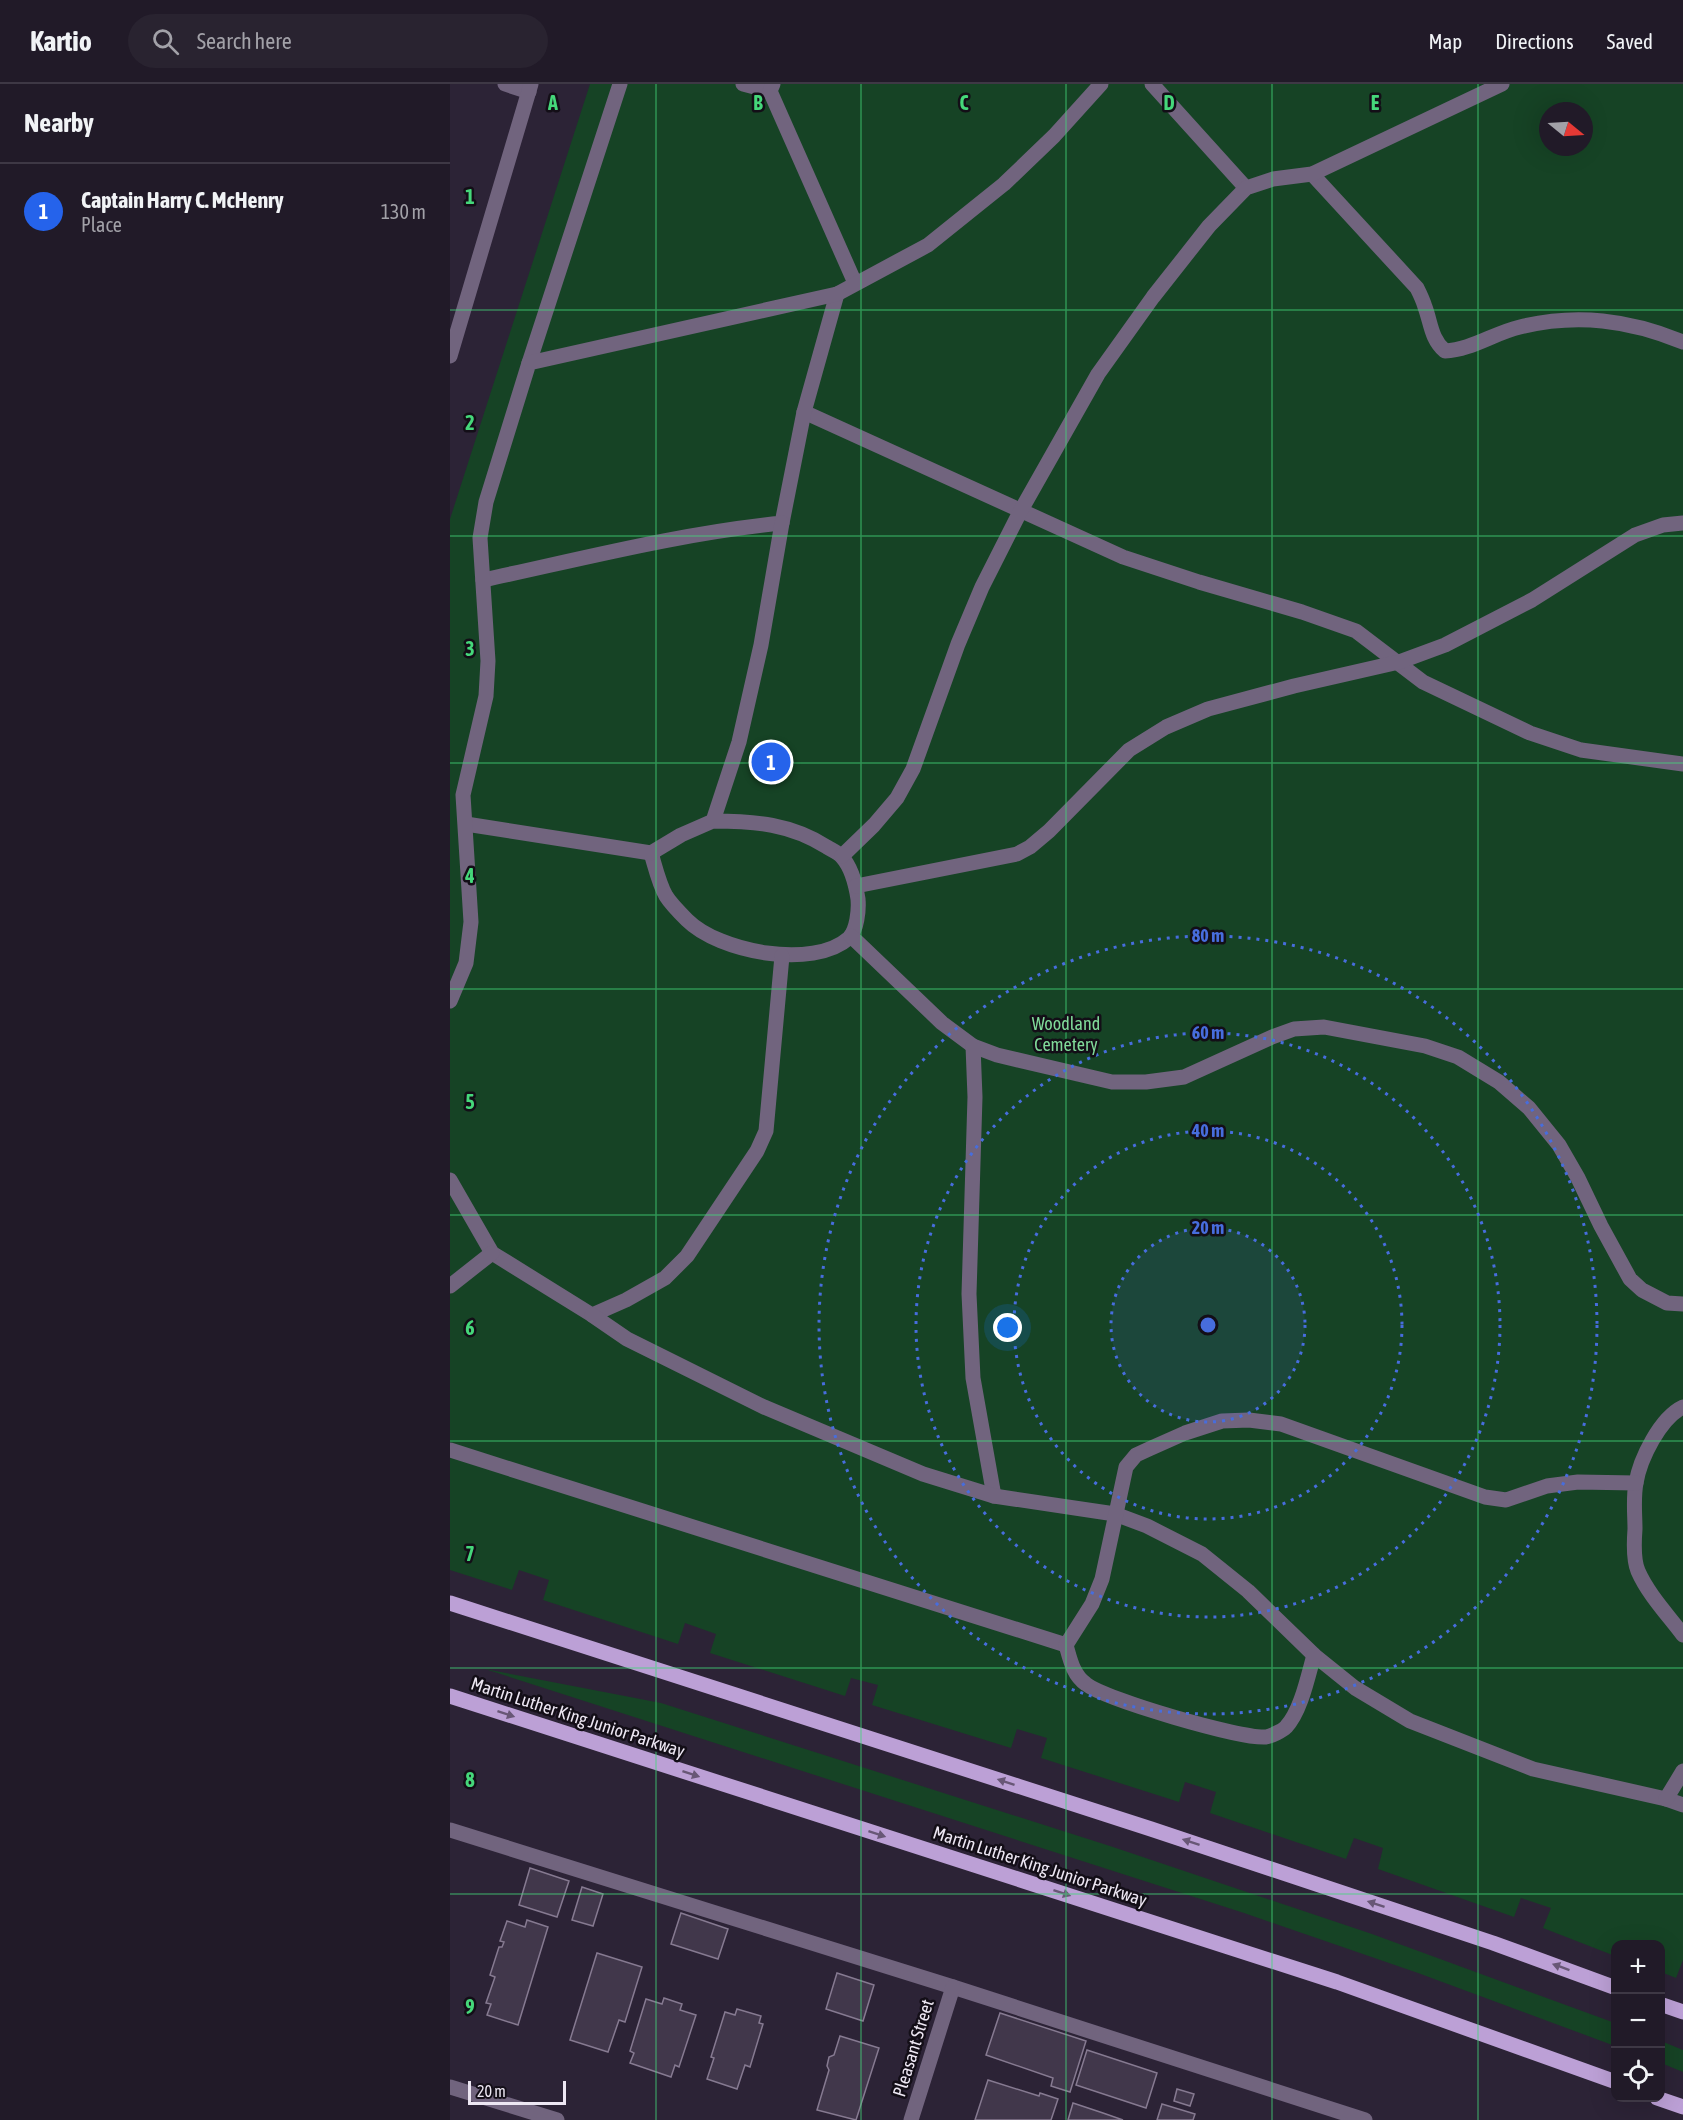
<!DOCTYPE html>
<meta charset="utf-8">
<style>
:root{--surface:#211a28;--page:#292330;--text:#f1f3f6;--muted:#a2a1a8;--line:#3e3845;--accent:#2563eb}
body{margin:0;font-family:"Asap Condensed",sans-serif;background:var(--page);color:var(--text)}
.controls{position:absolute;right:18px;bottom:18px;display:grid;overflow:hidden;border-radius:12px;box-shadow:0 6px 24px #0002}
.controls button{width:54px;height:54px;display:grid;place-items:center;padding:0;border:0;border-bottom:2px solid var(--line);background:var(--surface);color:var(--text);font:30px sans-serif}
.compass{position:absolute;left:1089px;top:18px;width:54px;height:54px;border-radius:50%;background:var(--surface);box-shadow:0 6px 24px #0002;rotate:108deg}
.scale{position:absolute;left:18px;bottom:15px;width:98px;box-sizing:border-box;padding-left:6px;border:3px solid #ede7f3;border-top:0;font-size:16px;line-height:21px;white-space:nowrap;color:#ede7f3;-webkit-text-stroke:4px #130e17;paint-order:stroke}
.you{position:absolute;left:558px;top:1244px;width:21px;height:21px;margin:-15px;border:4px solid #fff;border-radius:50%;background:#1a73e8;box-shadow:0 0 0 9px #1a73e833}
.badge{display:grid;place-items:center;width:39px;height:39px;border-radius:50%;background:var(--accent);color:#fff;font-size:20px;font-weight:700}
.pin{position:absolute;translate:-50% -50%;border:3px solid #fff;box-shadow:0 2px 6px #0006}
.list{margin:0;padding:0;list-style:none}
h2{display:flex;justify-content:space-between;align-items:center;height:78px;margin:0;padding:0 24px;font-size:26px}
h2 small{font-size:20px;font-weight:400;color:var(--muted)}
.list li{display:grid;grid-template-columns:39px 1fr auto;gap:18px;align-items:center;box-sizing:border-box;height:96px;padding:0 24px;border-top:2px solid var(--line)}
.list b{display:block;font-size:22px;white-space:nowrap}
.list p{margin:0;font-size:20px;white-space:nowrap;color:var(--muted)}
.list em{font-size:20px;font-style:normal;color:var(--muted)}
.icon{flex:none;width:33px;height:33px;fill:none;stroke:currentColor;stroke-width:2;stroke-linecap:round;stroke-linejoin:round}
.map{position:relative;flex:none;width:1233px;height:2036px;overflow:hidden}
header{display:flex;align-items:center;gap:36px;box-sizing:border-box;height:84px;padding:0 30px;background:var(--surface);border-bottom:2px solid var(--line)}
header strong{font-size:28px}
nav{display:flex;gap:33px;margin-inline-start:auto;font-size:21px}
.search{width:420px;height:54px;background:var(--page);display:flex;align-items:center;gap:15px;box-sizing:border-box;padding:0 21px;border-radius:33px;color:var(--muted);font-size:22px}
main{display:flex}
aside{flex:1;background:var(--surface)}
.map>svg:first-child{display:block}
.green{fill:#164325;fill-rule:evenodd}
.building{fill:#41374b;stroke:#867a91;stroke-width:1.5}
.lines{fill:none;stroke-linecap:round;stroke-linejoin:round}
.lane{stroke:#71647e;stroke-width:15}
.street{stroke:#71647e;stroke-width:15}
.primary{stroke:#bca0d6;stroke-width:15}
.oneway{fill:#685776}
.grid{fill:none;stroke:#45d77a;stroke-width:1.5;stroke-opacity:0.55}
.ring{fill:none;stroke:#476ddd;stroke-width:3;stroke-dasharray:3 6}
.labels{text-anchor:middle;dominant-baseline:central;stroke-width:5;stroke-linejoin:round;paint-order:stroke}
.park-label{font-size:18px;fill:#80da99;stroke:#130e17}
.street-label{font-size:18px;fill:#ede7f3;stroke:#130e17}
.grid-label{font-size:20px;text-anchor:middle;font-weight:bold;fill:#45d77a;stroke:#130e17;stroke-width:5;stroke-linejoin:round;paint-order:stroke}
.centre{fill:#476ddd;stroke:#130e17;stroke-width:3}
.ring-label{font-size:18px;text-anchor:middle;font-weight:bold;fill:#476ddd;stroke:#130e17;stroke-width:5;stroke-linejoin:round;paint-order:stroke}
</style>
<header>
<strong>Kartio</strong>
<div class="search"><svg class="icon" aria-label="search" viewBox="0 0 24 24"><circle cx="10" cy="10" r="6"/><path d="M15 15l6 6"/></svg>Search here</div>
<nav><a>Map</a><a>Directions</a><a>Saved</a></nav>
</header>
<main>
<aside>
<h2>Nearby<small></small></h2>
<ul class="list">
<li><span class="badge">1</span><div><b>Captain Harry C. McHenry</b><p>Place</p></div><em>130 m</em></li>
</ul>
</aside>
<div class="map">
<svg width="1233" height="2036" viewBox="0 0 1233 2036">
<rect width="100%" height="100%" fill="#2c2336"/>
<g class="green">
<path d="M140 0H1233V1876L1226 1894 1211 1888 1210 1860H1166L1165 1872 1093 1844 1101 1824 1071 1814 1064 1833 928 1785 933 1764 904 1754 896 1775 760 1729 766 1708 735 1698 729 1718 591 1674 597 1654 567 1645 561 1664 422 1621 428 1601 401 1594 395 1612 260 1569 266 1550 235 1539 228 1560 93 1516 99 1496 69 1486 62 1506 0 1486V435ZM1098 27H1134V63H1098Z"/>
<polygon points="35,1585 211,1619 663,1763 922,1850 1165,1939 1165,1962 968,1889 794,1829"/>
<polygon points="1211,1957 1233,1966 1233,1988 1211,1979"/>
</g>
<g class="building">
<polygon points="80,1784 119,1797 107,1833 69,1821"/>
<polygon points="132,1803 153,1810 143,1842 122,1836"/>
<polygon points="231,1829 278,1845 268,1875 221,1860"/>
<polygon points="77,1836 98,1843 68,1941 37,1931 41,1920 36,1919 45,1893 40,1891 49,1863 52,1863 54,1858 50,1857 57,1837 75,1843"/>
<polygon points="147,1869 192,1883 175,1938 169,1936 158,1968 120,1956"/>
<polygon points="387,1889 424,1901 413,1937 376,1925"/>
<polygon points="214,1914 232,1920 230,1926 246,1931 229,1983 225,1981 221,1993 180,1979 184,1969 180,1967 196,1915 212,1920"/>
<polygon points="287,1925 311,1932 309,1939 313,1940 300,1983 295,1981 287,2005 257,1995 264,1974 261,1973 275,1928 285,1931"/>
<polygon points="550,1929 636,1957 620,2008 601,2002 603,1994 536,1971"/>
<polygon points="390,1952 429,1964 406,2036 367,2026 379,1986 377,1982 379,1973 384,1971"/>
<polygon points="637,1966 707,1989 696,2024 626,2001"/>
<polygon points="538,1996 589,2012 590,2009 608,2015 601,2036 525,2036"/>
<polygon points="727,2005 744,2010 740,2022 724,2017"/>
<polygon points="623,2019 653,2029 673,2036 618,2036"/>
<polygon points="712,2020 745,2030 743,2036 707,2036"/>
</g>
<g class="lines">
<g class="lane">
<polyline points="293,0 320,7"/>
<polyline points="323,0 320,7 405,199"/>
<polyline points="702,0 796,104"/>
<path d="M862 90 967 204C970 210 973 216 975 223 981 239 981 255 995 267 1021 266 1044 249 1070 243 1127 229 1179 236 1233 258"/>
<polyline points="79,279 170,0"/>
<polyline points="354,328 673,473 749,498 852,528 906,547 973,598 1080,649 1131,666 1233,680"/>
<path d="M33 496C131 475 231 449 332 439L354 328 387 210"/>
<path d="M263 737C305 737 341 740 377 763 382 766 389 769 392 773 401 783 406 802 408 815 409 826 407 846 399 854 363 886 269 868 237 836 230 829 221 820 216 812 209 800 205 782 201 769L231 751 263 737 289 658 311 561 332 439"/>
<polyline points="16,740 201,769"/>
<polyline points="392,772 424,741 447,714 463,685 508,560 532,503 570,428 648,290 703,213 759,142 796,104 823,95 862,90 1052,0"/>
<polyline points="406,802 567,770 580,763 599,747 679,666 716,643 758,625 844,602 949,578 995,561 1082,516 1185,451 1213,441 1233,439"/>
<polyline points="401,852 492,939 523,962 547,971 662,998 696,998 734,993 822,953 844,945 874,943 975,962 1008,973 1049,998 1079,1024 1109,1061 1128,1094 1151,1142 1180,1195 1192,1206 1217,1219 1233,1220"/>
<polyline points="0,917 16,879 21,838 13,711 36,612 38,577 30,454 36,418 79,279 387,210 478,161 554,100 604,52 651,0"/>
<polyline points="523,962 525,1013 519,1210 523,1294 544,1412"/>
<polyline points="0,1096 42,1169 142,1231 176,1216 215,1194 237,1172 307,1067 316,1047 332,872"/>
<polyline points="0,1202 42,1169"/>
<polyline points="142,1231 177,1255 314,1323 473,1390 544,1412 665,1430 697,1442 752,1470 798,1507 864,1571 905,1604 960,1637 1083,1685 1216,1715 1233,1721"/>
<path d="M1233 1323C1210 1334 1190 1375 1186 1399 1183 1414 1185 1431 1185 1445 1184 1458 1183 1475 1188 1487 1198 1510 1218 1531 1233 1551"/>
<polyline points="0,1366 616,1561"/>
<path d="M864 1571C858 1592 851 1627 836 1643 832 1647 821 1652 816 1653 791 1655 656 1616 636 1600 623 1591 620 1575 616 1561L642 1520 652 1495 676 1383 686 1371 699 1365 735 1349 772 1337 799 1336 831 1340 1035 1413 1056 1416 1097 1402 1128 1398 1186 1399"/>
<polyline points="1216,1715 1233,1687"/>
<polyline points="0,1746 503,1903 915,2036"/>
</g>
<g class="street">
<polyline points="55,0 79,8"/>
<polyline points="0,272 81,0"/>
<polyline points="0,2003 107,2036"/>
<polyline points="461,2036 503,1903"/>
</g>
<g class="primary">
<polyline points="0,1519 701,1745 1043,1859 1166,1904"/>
<polyline points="0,1612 887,1898 1166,1998"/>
<polyline points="1210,1920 1233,1928"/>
<polyline points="1207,2014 1233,2023"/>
</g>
</g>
<defs><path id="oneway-solid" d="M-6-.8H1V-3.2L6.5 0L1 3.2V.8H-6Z" transform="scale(1.5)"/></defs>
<g class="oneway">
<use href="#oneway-solid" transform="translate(56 1630) rotate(18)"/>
<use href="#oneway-solid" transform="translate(241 1690) rotate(18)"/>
<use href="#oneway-solid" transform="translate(556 1698) rotate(-162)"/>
<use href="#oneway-solid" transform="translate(427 1750) rotate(18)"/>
<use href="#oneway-solid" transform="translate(741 1758) rotate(-162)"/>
<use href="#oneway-solid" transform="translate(612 1809) rotate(18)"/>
<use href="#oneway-solid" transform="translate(926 1820) rotate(-162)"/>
<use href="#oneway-solid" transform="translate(1111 1883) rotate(-160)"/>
</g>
<path class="grid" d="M206 0V2036M411 0V2036M616 0V2036M822 0V2036M1028 0V2036M0 226H1233M0 452H1233M0 679H1233M0 905H1233M0 1131H1233M0 1357H1233M0 1584H1233M0 1810H1233"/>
<circle cx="758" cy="1241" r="97" fill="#476ddd" fill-opacity=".12"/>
<g class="ring">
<circle cx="758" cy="1241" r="97"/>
<circle cx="758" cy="1241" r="194"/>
<circle cx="758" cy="1241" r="292"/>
<circle cx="758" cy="1241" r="389"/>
</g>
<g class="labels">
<g class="park-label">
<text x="616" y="939">Woodland<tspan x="616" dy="21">Cemetery</tspan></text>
</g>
<g class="street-label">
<text transform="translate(128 1633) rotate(18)">Martin Luther King Junior Parkway</text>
<text transform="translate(590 1782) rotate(18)">Martin Luther King Junior Parkway</text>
<text transform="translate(463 1964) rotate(-73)">Pleasant Street</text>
</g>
</g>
<g class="grid-label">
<text x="103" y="26">A</text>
<text x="308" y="26">B</text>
<text x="514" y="26">C</text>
<text x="719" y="26">D</text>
<text x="925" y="26">E</text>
<text x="20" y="120">1</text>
<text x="20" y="346">2</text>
<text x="20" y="572">3</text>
<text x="20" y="799">4</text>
<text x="20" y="1025">5</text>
<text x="20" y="1251">6</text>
<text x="20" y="1477">7</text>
<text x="20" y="1703">8</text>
<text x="20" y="1930">9</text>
</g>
<circle cx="758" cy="1241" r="9" class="centre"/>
<g class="ring-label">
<text x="758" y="858">80 m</text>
<text x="758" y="955">60 m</text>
<text x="758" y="1053">40 m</text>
<text x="758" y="1150">20 m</text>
</g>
</svg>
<div class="controls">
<button>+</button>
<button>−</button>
<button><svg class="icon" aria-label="locate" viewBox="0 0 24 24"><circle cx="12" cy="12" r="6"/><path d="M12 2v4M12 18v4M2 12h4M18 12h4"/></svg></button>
</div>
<svg class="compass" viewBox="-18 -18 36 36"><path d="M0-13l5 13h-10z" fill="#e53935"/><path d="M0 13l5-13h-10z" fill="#a2a1a8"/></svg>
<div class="scale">20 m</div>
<div class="you"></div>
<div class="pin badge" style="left:321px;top:678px">1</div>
</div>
</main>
